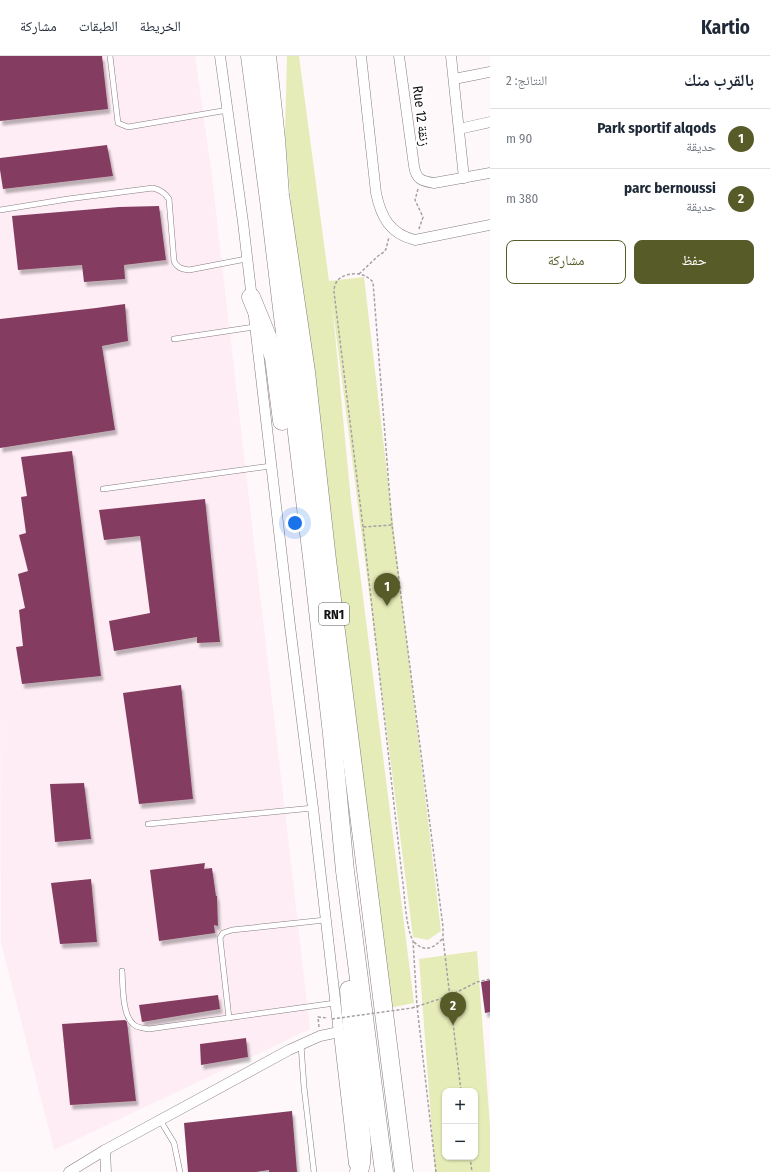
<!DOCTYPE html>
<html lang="ar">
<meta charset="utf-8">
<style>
:root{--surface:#fff;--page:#f6f6f7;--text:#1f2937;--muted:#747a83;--line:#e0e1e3;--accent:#565b28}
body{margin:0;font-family:"Fira Sans Condensed","Noto Naskh Arabic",sans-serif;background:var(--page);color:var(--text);direction:rtl}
.controls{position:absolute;right:12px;bottom:12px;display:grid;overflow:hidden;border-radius:8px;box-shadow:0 1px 3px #0004}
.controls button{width:36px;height:36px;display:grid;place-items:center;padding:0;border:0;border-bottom:1px solid var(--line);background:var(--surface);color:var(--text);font:20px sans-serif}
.you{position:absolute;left:295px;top:467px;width:14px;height:14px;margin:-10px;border:3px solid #fff;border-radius:50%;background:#1a73e8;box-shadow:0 0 0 6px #1a73e833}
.badge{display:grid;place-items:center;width:26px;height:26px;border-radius:50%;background:var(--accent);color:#fff;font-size:13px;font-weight:700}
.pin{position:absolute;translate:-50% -33px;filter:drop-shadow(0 1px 2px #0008)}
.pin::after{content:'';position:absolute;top:21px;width:14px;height:12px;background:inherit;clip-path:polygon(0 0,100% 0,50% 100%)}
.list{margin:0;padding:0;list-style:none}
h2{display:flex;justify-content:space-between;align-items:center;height:52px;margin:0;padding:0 16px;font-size:17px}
h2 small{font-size:13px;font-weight:400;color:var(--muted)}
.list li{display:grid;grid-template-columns:26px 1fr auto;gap:12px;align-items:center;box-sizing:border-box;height:60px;padding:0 16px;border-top:1px solid var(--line)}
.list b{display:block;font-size:15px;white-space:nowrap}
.list p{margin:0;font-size:13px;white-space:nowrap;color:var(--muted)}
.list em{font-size:13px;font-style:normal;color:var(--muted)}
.actions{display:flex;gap:8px;padding:12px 16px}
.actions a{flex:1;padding:9px 0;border:1px solid var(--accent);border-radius:8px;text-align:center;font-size:14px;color:var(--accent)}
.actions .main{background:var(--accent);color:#fff}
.map{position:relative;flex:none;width:490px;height:1116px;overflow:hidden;direction:ltr}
header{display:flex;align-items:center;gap:24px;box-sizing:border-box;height:56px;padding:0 20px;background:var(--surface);border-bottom:1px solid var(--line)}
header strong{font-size:19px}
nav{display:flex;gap:22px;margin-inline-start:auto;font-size:14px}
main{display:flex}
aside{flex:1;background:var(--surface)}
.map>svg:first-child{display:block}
.built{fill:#feedf4}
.green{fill:#e6ecb8;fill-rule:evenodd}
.building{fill:#843e60;filter:url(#shadow)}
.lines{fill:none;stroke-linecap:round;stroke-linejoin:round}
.lane-casing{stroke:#847d7f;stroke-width:6}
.street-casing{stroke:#847d7f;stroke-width:11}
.highway-casing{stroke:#847d7f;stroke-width:19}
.path{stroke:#a5a1a2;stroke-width:1.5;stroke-dasharray:3 2;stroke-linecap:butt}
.lane{stroke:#fff;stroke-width:5}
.street{stroke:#fff;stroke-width:10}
.highway{stroke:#fff;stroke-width:18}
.path-bridge{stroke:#a5a1a2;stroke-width:1.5;stroke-dasharray:3 2;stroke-linecap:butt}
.labels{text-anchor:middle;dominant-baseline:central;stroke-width:4;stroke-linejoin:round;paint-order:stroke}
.shield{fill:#fff;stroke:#5a595a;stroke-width:1}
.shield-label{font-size:13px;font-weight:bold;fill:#141213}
.street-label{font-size:14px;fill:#141213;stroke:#fff}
</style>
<header>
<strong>Kartio</strong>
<nav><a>الخريطة</a><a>الطبقات</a><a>مشاركة</a></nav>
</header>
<main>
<aside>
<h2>بالقرب منك<small>النتائج: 2</small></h2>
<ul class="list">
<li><span class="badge">1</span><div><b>Park sportif alqods</b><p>حديقة</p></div><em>90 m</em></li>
<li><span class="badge">2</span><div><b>parc bernoussi</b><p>حديقة</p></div><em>380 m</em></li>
</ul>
<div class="actions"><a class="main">حفظ</a><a>مشاركة</a></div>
</aside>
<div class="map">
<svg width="490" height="1116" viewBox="0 0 490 1116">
<defs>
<filter id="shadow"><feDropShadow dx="2.5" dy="4.5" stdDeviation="1" flood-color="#0004"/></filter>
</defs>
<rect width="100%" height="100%" fill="#fef8fa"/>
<polygon class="built" points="0,0 195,0 211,113 310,973 54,1094 1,886 0,639"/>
<g class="green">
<polygon points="287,0 299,0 329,225 364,221 441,875 428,884 413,881 332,246 351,445 414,947 389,952 293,172 285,79"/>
<path d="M477 895 490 1070V1116H435L419 903ZM445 1035H475V1101H445Z"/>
</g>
<g class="building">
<polygon points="0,0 102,0 108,53 0,65"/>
<polygon points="107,89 113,120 3,133 0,114 0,102"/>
<polygon points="159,150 166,204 124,209 125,223 84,226 82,209 18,214 12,160 119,151"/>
<polygon points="125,248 128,285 102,290 115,374 0,392 0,263 96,252"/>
<polygon points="72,395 101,620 22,628 16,591 23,590 19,554 25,552 18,518 28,515 19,479 26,477 21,441 27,440 21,401"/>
<polygon points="205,443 220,586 197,587 197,581 114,595 109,565 150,557 140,480 104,484 99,454"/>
<polygon points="181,629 193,743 139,748 123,637"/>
<polygon points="84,727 91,783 55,786 50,728"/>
<polygon points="205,807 204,813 212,812 216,840 217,840 218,870 214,869 215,877 159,885 150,814"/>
<polygon points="91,823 97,886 60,888 51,827"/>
<polygon points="490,924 490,956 485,957 481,926"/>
<polygon points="218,939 220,953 142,966 139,949"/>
<polygon points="125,964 127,966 136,1045 70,1049 62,968"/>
<polygon points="246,982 248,1001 201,1009 200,988"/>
<polygon points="292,1055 297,1116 269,1116 269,1114 256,1116 188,1116 184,1067"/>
</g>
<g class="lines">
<g class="lane-casing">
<g id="lane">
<polyline points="110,0 118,67 128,71 228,54"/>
<path d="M0 154 68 143 153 132C161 134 165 137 169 143L174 205C177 212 182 213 189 214L246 203"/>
<polyline points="174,283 254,271"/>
<polyline points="103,433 271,410"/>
<polyline points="148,768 313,752"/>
<path d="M122 915C123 929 122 958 133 968 137 972 143 972 149 973L335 947"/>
<polyline points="229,962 220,882 223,877 232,874 325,864"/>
<polyline points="301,989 304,1031 314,1116"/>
<polyline points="160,1064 174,1087 180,1116"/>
</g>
</g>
<g class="street-casing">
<g id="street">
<polyline points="220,0 243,166 290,570 313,752 354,1108"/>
<path d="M361 0 376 137C381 161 390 178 415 184L490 169"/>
<path d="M399 0 414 110C416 123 421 125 434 127L490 117"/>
<polyline points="451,0 464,122"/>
<polyline points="454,23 490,16"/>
<polyline points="459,73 490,66"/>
<polyline points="105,1094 106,1116"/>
<polyline points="69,1116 105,1094 289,994 320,980 339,976"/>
</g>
</g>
<g class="highway-casing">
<g id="highway">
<polyline points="250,0 269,144 313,510 332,678 345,815 384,1116"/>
<polyline points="267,0 276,83 280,139 306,316 327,504 404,1116"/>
<polyline points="251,241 267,280 274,302 282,365"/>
<polyline points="349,934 362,1091 361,1107 359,1116"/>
</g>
</g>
<g class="path">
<polyline points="418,133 415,144 423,161 419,173"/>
<polyline points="359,218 378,200 384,196 386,193 389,181"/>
<path d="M363 471 334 236C334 232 335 227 338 224 342 219 353 217 359 218 365 219 369 222 373 226L392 469"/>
<path d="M414 886C425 897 434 892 443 882"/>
<polyline points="412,952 449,940 477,926 490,923"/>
<polyline points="319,971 318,961 327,962"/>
<polyline points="470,1101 472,1116"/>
<path d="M436 1116 417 950 413 885C405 869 405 838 402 820L363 471 392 469 443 871V882L461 1035"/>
</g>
<use href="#lane" class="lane"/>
<use href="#street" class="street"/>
<use href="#highway" class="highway"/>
<polyline class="path-bridge" points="332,963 412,952"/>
</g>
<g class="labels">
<rect class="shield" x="319" y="547" width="30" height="22" rx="3"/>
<g class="shield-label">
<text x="334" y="558">RN1</text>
</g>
<g class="street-label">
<text transform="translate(421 60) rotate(83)">Rue 12 زنقة</text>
</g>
</g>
</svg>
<div class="controls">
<button>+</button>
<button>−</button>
</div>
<div class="you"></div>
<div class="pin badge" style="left:387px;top:550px">1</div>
<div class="pin badge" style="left:453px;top:969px">2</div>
</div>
</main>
